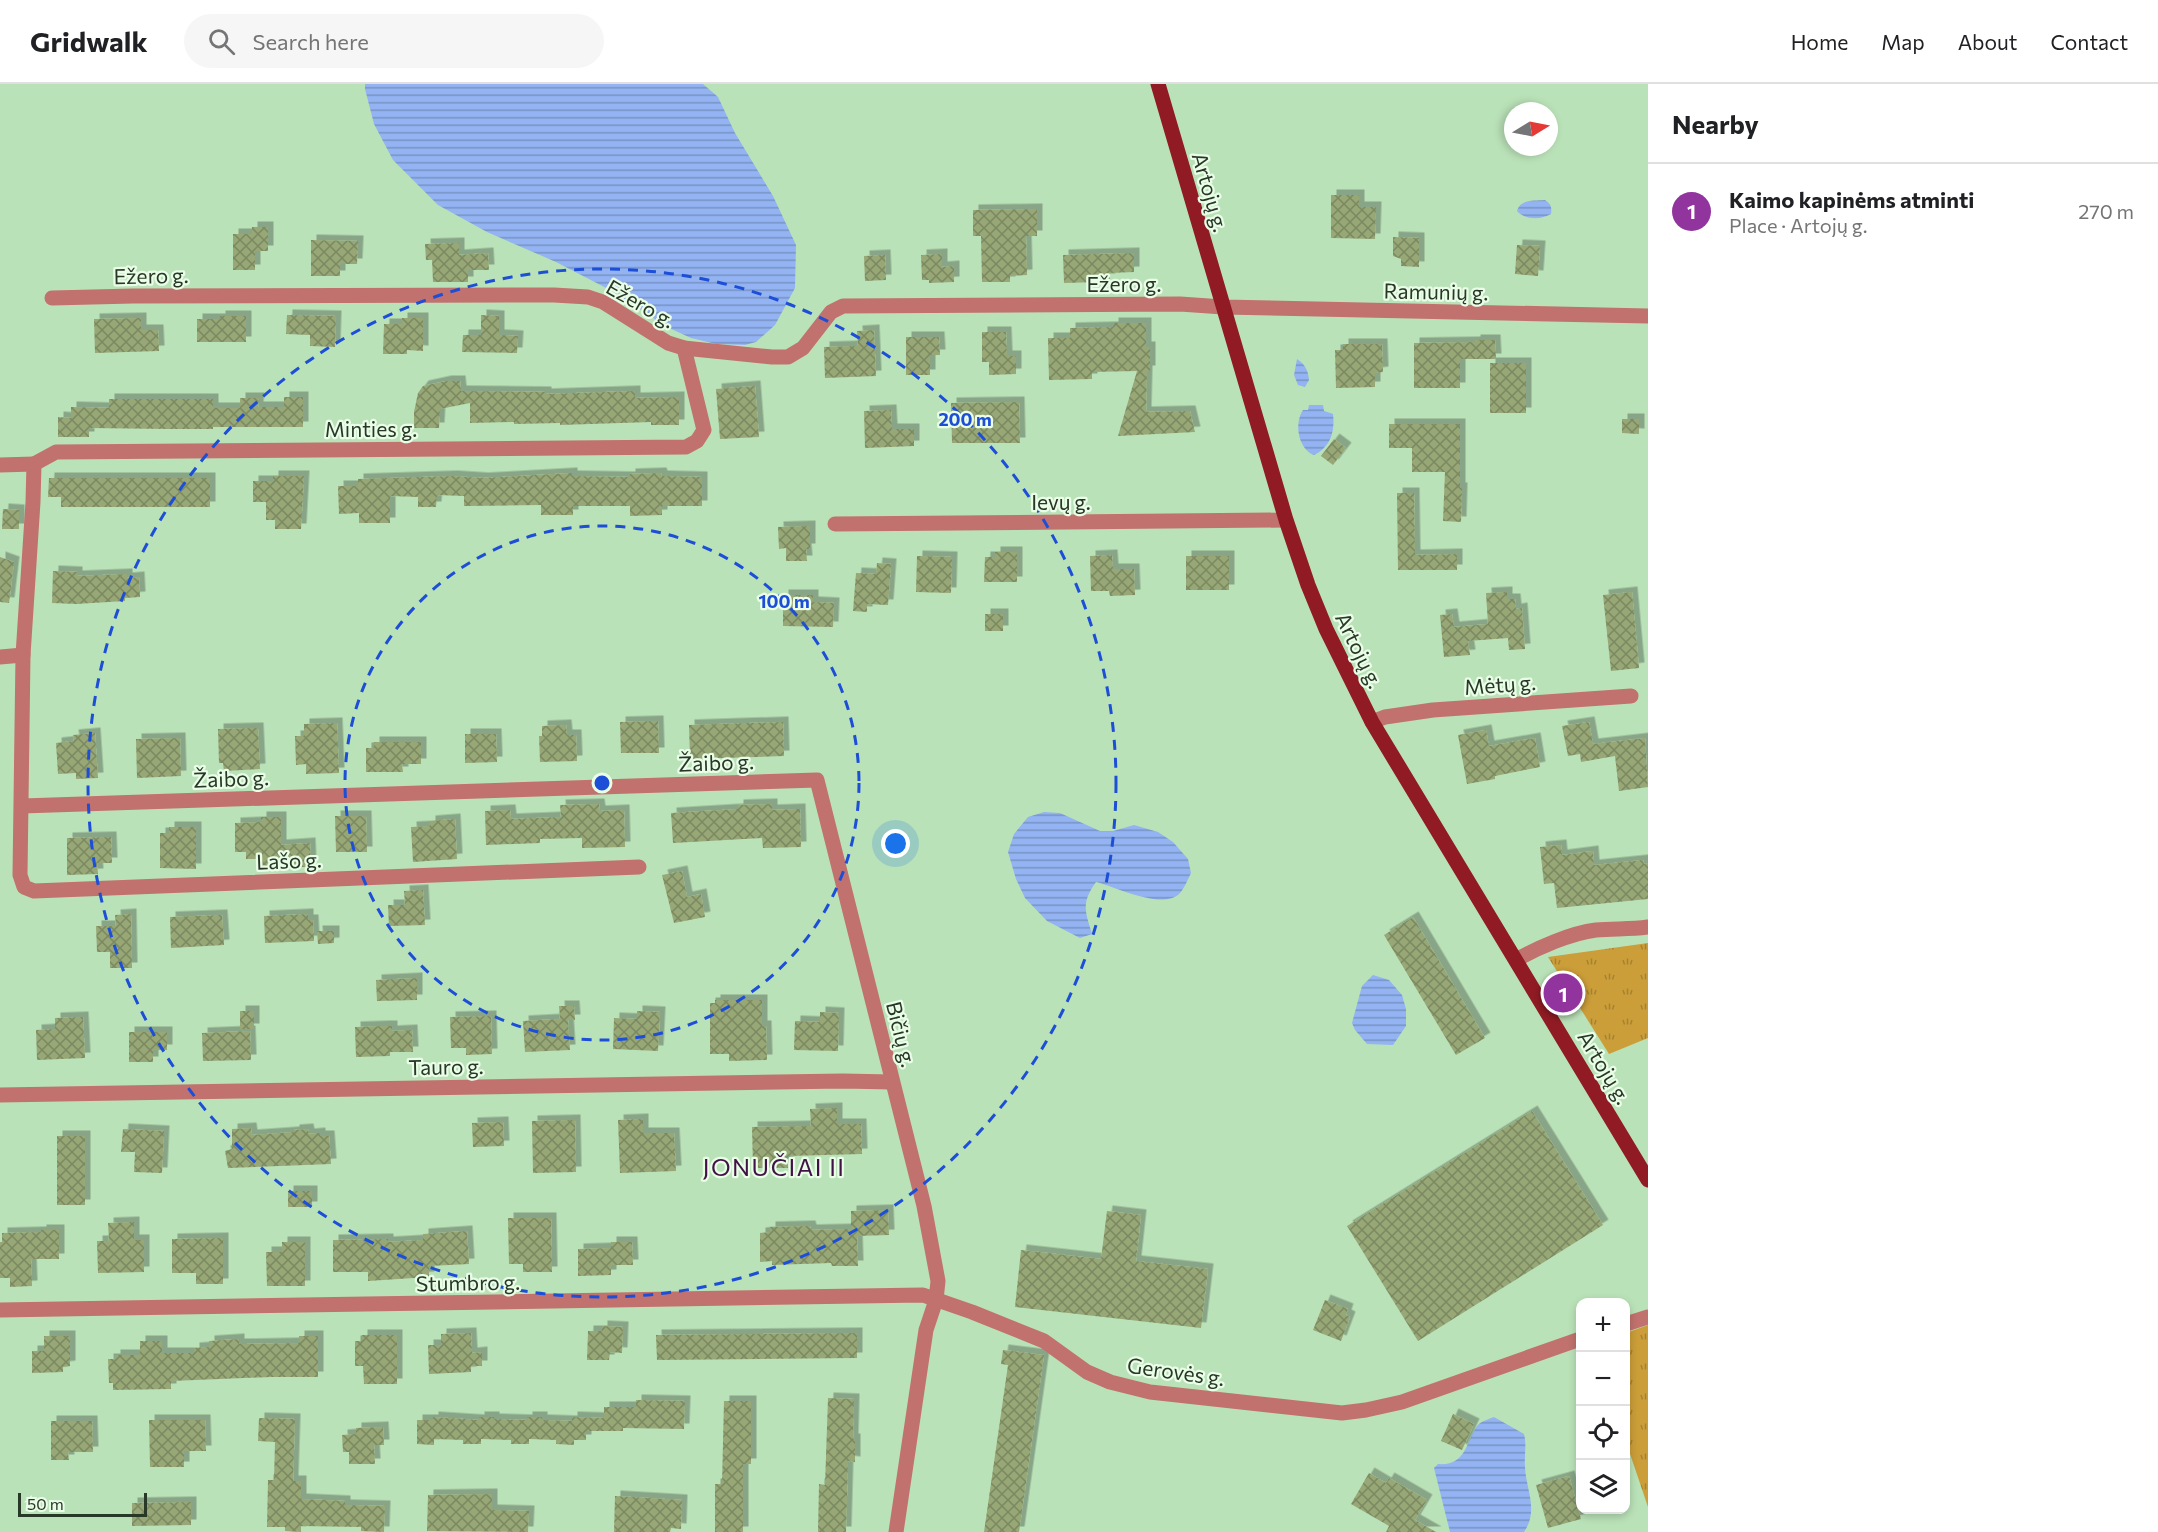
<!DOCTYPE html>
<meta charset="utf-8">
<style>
:root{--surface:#fff;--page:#f6f6f6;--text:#202124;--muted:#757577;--line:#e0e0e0;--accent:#92349e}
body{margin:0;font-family:Commissioner,sans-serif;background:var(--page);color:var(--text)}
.controls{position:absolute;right:18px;bottom:18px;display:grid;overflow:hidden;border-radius:12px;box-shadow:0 3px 9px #0003}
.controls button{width:54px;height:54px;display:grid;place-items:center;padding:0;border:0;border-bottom:2px solid var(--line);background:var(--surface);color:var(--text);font:30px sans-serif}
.compass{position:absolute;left:1504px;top:18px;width:54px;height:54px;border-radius:50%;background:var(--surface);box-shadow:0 3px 9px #0003;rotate:80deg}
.scale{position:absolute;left:18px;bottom:15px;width:129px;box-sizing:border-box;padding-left:6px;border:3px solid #283827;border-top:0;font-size:16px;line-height:21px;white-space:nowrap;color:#283827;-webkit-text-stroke:4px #e9fde7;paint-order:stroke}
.you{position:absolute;left:896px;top:760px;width:21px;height:21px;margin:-15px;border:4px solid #fff;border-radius:50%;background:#1a73e8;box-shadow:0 0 0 9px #1a73e833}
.badge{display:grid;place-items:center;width:39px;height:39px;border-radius:50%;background:var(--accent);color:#fff;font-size:20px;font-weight:700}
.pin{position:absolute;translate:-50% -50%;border:3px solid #fff;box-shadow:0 2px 6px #0006}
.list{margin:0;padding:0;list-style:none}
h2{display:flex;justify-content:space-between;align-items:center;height:78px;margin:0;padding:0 24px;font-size:26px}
h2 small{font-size:20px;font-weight:400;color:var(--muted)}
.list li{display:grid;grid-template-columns:39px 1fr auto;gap:18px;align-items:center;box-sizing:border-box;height:96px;padding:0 24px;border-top:2px solid var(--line)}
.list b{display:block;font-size:22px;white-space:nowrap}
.list p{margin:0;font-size:20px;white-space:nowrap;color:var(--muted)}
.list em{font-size:20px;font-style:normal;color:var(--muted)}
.icon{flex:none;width:33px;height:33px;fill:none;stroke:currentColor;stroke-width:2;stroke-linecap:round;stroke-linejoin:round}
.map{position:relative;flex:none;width:1648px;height:1448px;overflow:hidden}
header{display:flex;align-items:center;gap:36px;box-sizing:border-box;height:84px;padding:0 30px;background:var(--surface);border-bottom:2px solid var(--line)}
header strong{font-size:28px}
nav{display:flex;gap:33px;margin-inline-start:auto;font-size:21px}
.search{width:420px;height:54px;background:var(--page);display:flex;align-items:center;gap:15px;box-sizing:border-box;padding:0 21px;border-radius:33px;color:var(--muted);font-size:22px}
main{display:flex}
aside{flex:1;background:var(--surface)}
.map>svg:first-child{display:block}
.grass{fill:url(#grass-tufts)}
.water{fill:url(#water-rules)}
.building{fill:url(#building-cross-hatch);filter:url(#shadow)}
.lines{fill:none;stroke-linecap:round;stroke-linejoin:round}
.minor{stroke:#c1726e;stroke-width:15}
.major{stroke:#901b24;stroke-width:15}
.ring{fill:none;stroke:#1d4ed8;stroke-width:3;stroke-dasharray:10 8}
.labels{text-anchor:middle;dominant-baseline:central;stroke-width:4.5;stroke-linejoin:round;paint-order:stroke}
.street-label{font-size:21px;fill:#283827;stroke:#e9fde7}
.quarter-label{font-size:24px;letter-spacing:1.5px;fill:#401346;stroke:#e9fde7}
.centre{fill:#1d4ed8;stroke:#e9fde7;stroke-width:3}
.ring-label{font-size:18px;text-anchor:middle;font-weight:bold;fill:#1d4ed8;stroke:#e9fde7;stroke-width:4.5;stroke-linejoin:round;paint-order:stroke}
</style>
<header>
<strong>Gridwalk</strong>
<div class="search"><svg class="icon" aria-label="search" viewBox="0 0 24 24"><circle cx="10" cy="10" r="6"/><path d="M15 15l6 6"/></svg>Search here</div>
<nav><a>Home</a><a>Map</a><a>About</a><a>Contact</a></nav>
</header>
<main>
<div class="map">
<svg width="1648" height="1448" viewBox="0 0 1648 1448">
<defs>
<pattern id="grass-tufts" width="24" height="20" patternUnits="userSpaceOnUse" patternTransform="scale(1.5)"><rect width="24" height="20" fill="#cc9e39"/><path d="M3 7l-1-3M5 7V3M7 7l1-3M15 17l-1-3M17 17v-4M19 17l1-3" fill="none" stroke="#a68230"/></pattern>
<pattern id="water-rules" width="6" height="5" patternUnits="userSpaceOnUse" patternTransform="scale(1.5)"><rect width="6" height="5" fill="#93b3f2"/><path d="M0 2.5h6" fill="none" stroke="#7893c4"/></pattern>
<pattern id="building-cross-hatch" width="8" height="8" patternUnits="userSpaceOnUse" patternTransform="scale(1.5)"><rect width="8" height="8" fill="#97a776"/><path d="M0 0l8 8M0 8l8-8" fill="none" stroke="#7b8961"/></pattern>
<filter id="shadow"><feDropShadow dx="5.5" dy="-5.5" stdDeviation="0" flood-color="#0004"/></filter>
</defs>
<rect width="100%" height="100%" fill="#bae2b8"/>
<g class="grass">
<polygon points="1648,859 1648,954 1609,970 1548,873"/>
<polygon points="1648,1241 1648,1423 1626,1358 1626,1249"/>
</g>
<g class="water">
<polygon points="365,0 703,0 718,13 735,49 773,112 796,161 795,204 775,241 756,258 745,261 716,260 691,254 667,243 612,207 556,178 487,148 438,121 393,76 374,40 365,5"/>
<path d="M1545 116C1551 120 1552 123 1551 130 1541 136 1525 136 1517 127 1520 115 1534 117 1545 116Z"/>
<path d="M1297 275C1306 281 1308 287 1309 296L1305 303 1298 301 1294 291Z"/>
<path d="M1309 321H1323L1324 327 1333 330C1335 347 1331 363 1314 371 1298 365 1294 339 1303 326H1308Z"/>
<path d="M1044 728 1060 729 1100 747H1113L1134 741 1158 748 1173 758 1188 775 1191 789C1188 795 1184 805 1179 810 1162 826 1116 803 1096 798 1081 819 1085 827 1092 850L1080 854 1047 837 1025 814 1016 795 1008 768 1014 750 1028 733Z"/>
<polygon points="1373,891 1389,896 1402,911 1406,925 1406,942 1393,961 1367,960 1355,946 1352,939 1362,902"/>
<path d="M1494 1333 1524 1350C1527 1361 1524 1372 1525 1383 1526 1406 1539 1426 1524 1448H1450L1434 1384 1438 1380C1466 1382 1465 1360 1477 1342 1481 1337 1489 1335 1494 1333Z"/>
</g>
<g class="building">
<polygon points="1331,111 1359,111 1359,123 1376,123 1375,155 1331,154"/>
<polygon points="1037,125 1037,152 1026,152 1027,191 1010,192 1010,198 982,198 981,152 973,152 973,126"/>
<polygon points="252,143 268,143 268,167 255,167 255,186 233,186 233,150 252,150"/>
<polygon points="1393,153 1419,154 1419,183 1401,182 1401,175 1393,172"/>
<polygon points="311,156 358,157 357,180 340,180 340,192 311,192"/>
<polygon points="459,159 459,171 488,169 489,186 468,186 468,198 433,198 432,176 426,176 425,160"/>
<polygon points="1517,161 1540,162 1538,192 1515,190"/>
<polygon points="1134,169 1134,188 1110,189 1110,195 1101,195 1101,198 1064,199 1063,171"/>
<polygon points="942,170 942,183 954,182 954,198 929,199 929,196 922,196 921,171"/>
<polygon points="885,171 886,196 865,197 864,172"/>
<polygon points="287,231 336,232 335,263 310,262 310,251 286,250"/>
<polygon points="481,231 499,232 499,251 518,252 517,269 462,268 463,251 481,251"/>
<polygon points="220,232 246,232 246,258 197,258 197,235 220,235"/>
<polygon points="141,234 141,246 158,246 159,267 95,269 94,235"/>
<polygon points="402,234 423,234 423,267 407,266 407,270 383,270 384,240 402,240"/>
<polygon points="1113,239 1146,239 1146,263 1150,263 1150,287 1147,287 1146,328 1190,327 1195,348 1118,352 1137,287 1092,288 1092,295 1049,296 1048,254 1070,254 1070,244 1113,243"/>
<polygon points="874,246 876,292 825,294 824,263 858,262 857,247"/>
<polygon points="982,248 1006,248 1007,272 1016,272 1016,290 989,291 989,278 982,278"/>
<polygon points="906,253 939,253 940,271 930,271 930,291 906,291"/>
<polygon points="1475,256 1495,256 1496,275 1460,275 1460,304 1414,304 1414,259 1475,258"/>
<polygon points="1343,260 1382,260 1383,288 1375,289 1375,303 1336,304 1335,266 1343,266"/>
<rect x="1490" y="279" width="36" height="50"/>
<polygon points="446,297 460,297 461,307 546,308 546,310 635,307 635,314 679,313 679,341 651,341 651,338 560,341 560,339 514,340 514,338 470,339 470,319 440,325 439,344 414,344 414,328 418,309 423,302"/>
<polygon points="755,302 759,353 720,355 716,305"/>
<polygon points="284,313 303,313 303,343 213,343 213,345 169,345 89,344 89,353 58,353 58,333 71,334 71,323 109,324 109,315 213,315 213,324 240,324 240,314 259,314 258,323 284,323"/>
<polygon points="1019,318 1020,359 952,359 951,319"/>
<polygon points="891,326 892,345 914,345 914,362 865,364 864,327"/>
<polygon points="1622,335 1639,335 1639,350 1622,349"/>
<polygon points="1389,340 1460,340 1460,404 1462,404 1461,438 1443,437 1445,388 1412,388 1412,364 1389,364"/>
<polygon points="1334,355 1346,364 1333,381 1321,372"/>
<polygon points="572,389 572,392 630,393 630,390 661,389 662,392 702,393 702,422 662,422 662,431 630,432 630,422 573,422 573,431 541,431 541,421 464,422 464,412 437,411 436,423 418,423 418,413 390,412 390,439 359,439 359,429 339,430 338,402 358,402 358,395 452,392 483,394"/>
<polygon points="273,392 304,392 301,445 275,445 275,436 266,436 266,418 253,418 253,397 273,397"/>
<polygon points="49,394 210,394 210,423 61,423 61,413 48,413"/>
<polygon points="1397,409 1414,409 1415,471 1457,470 1457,486 1398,486"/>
<polygon points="3,425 19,426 19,445 2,445"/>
<polygon points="810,442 810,465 806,465 807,477 786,477 786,464 779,465 778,443"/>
<polygon points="995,468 1017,468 1017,498 984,498 985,473 995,473"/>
<polygon points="1112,471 1113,485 1134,485 1135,511 1110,512 1109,507 1091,507 1090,472"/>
<polygon points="917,472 952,473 951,509 916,508"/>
<rect x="1186" y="472" width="43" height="34"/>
<polygon points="0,473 14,478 9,519 0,518"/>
<polygon points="877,479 891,480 888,521 867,520 867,528 853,527 856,489 876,490"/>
<polygon points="53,487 77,488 77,492 127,490 127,494 139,493 140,513 125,514 125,517 76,520 52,519"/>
<polygon points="1507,508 1507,515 1515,515 1516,525 1522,524 1525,565 1509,566 1508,554 1468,557 1470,571 1444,573 1440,531 1452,530 1454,543 1488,540 1486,509"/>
<polygon points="1632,508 1639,584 1611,587 1603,511"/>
<polygon points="783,511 813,511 813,518 834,519 833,543 783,542"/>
<rect x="985" y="530" width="18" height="17"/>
<polygon points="658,637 659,669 621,669 620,638"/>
<polygon points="783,638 784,672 690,675 689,641"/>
<polygon points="1589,638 1593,660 1645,654 1648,703 1619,707 1615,672 1581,678 1580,670 1568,672 1562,642"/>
<polygon points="337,639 339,689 306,690 306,680 296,681 295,652 304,652 304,640"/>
<polygon points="566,641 567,651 576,651 577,677 540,678 539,652 542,652 542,642"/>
<polygon points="258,644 260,685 224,687 223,679 219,679 218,645"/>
<polygon points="1486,646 1489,662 1535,654 1540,683 1495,692 1495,695 1467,700 1458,651"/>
<polygon points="95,649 98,694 76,695 76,689 58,690 56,659 74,657 73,651"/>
<polygon points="465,650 496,650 497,678 465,679"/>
<polygon points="180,654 181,692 137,694 136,655"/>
<polygon points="374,658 421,658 421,680 402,680 403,688 366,688 366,664 374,664"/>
<polygon points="599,720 600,727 624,726 625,763 582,764 582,754 540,755 540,759 486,761 485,727 510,726 511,735 561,733 560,721"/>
<polygon points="772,720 772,726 800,725 801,763 763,764 762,754 673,759 671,729 738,725 738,721"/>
<polygon points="335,732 366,732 367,768 336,768"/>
<polygon points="261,733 281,733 281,761 310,759 311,783 258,783 257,775 246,775 246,768 235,768 235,739 261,738"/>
<polygon points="455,735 457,775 413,778 411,743 430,742 430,737"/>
<polygon points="169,743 196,743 196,785 160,784 160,749 169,749"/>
<polygon points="111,753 112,779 97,779 98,790 67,791 67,754"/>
<polygon points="1561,761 1562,771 1593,767 1594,781 1643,776 1644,780 1648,779 1648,815 1557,824 1554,799 1544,800 1540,763"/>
<polygon points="682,787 687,813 701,810 705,833 674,839 662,791"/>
<polygon points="423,806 425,841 389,842 388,821 405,821 404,807"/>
<polygon points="131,830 132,884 110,884 110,868 97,868 96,842 116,842 115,831"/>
<polygon points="308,830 308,836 313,836 314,857 265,859 264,832"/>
<polygon points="222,831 224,861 171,864 170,833"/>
<polygon points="1413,833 1485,954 1456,971 1384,851"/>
<polygon points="317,847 334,847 334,859 318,860"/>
<polygon points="417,894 417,916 377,917 376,896"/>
<polygon points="715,916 762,916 762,942 766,942 767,976 729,977 729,970 710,970 710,919 715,919"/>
<polygon points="559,922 574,922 575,936 568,936 570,966 525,968 523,937 560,935"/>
<rect x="240" y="927" width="14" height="18"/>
<polygon points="637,927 660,928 658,967 613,965 614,934 637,935"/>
<polygon points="820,928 839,929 838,967 794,966 795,937 820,938"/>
<polygon points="491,932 492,970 466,971 466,964 451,964 450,933"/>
<polygon points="83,933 85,974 37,976 36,946 55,945 55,934"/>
<polygon points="384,942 392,942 392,947 412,946 413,968 390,968 390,972 356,973 355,943"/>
<polygon points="250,947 251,976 203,977 202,949"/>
<polygon points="129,948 167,948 167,966 153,966 153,978 129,978"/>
<polygon points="837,1024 837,1040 861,1040 862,1070 788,1072 788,1084 753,1084 752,1043 811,1042 810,1025"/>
<polygon points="1532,1027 1603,1141 1418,1257 1347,1142"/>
<polygon points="643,1035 643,1049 674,1049 676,1087 620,1089 618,1036"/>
<polygon points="575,1036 576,1088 533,1089 532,1037"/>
<polygon points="503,1038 504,1062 473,1063 472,1039"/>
<polygon points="251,1044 252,1051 294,1048 294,1046 308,1045 309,1050 320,1049 320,1052 329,1052 331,1080 228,1084 225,1067 232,1065 232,1045"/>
<polygon points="123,1045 164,1047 162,1089 134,1088 135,1068 121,1068"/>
<rect x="57" y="1052" width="28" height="69"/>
<rect x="288" y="1107" width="24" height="16"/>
<polygon points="888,1126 889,1151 857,1152 858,1182 832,1182 831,1179 772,1181 772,1177 760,1178 760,1149 770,1148 770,1143 810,1142 811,1146 851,1145 851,1127"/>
<polygon points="1107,1127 1141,1131 1136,1177 1208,1185 1201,1244 1015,1223 1021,1166 1101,1175"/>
<polygon points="508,1134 551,1134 552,1188 523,1188 523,1180 509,1180"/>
<polygon points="134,1138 134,1156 144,1156 144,1188 98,1189 97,1157 109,1157 108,1139"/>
<polygon points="41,1146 59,1146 59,1175 31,1175 32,1202 10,1203 10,1194 0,1194 0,1158 2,1158 2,1149 41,1148"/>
<polygon points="467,1147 469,1180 429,1182 429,1193 368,1197 368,1188 333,1188 333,1156 388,1155 388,1158 423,1156 423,1150"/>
<polygon points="223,1154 223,1200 196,1200 196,1189 172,1189 172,1155"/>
<polygon points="282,1158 305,1158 305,1202 267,1202 266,1168 282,1168"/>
<polygon points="611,1158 632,1158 633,1181 611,1181 611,1191 578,1192 578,1165 611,1164"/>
<polygon points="1325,1216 1348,1225 1346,1231 1350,1233 1341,1257 1313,1246"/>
<polygon points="602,1242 623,1243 622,1269 610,1268 609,1276 587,1276 588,1247 602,1247"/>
<polygon points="471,1249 472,1269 482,1268 482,1282 471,1282 471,1288 429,1290 428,1261 441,1261 441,1250"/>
<polygon points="857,1249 857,1274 657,1276 656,1251"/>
<polygon points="362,1251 397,1251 397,1300 364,1300 363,1282 355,1282 355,1257 362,1257"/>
<polygon points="44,1252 70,1252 70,1282 63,1283 63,1288 32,1289 32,1267 44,1267"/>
<polygon points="299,1252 318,1252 318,1293 271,1293 171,1297 171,1305 113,1306 113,1299 109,1299 108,1275 115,1275 115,1271 140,1271 140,1257 162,1257 162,1269 194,1269 194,1264 209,1263 209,1257 239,1255 239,1260 246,1260 299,1259"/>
<polygon points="1003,1266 1044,1271 1019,1448 984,1448 1008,1281 1001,1280"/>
<polygon points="828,1314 854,1315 853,1355 855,1355 855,1378 848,1377 846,1448 818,1448 819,1400 825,1401"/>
<polygon points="636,1316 685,1317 684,1345 623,1344 623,1347 586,1347 586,1356 574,1356 574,1361 556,1360 556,1356 529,1355 529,1360 511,1360 511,1356 481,1355 481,1360 463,1360 463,1356 434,1355 434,1361 417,1360 417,1336 433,1336 433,1333 479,1336 479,1333 494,1333 494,1335 527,1336 527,1333 542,1333 542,1336 572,1337 572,1333 604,1334 604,1323 636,1323"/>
<polygon points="724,1317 751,1317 751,1380 743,1380 743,1448 715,1448 715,1400 722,1400"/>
<polygon points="1453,1330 1474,1340 1462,1366 1441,1357"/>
<polygon points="259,1334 295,1335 293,1397 301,1397 301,1415 345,1417 345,1421 385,1422 384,1448 361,1447 361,1443 301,1442 301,1448 285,1447 285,1443 267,1443 268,1396 274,1396 275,1358 258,1357"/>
<polygon points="149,1336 205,1336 206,1367 184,1367 184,1383 150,1383"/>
<polygon points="51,1337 92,1337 93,1368 68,1368 69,1376 51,1376"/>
<polygon points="383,1343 384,1361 374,1361 375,1380 349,1380 349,1368 343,1368 342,1351 356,1350 356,1344"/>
<polygon points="1369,1389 1386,1399 1389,1394 1427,1416 1415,1436 1436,1448 1386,1448 1389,1442 1351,1420"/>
<polygon points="1569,1392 1581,1435 1548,1444 1536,1401"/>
<polygon points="492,1410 492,1426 529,1427 528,1448 427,1447 428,1411"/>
<polygon points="615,1412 682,1416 681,1445 671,1444 670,1448 614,1448"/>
<polygon points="191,1418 191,1441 132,1442 132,1419"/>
</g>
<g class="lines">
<g class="minor">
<polyline points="52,214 133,212 554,211 588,213 603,218 668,259 684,264 772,273 788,273 803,264 831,228 843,222 1180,220 1223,223 1648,232"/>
<polyline points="34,380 56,368 686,363 697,357 704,346 684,264"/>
<polyline points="0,381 34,380 33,418 23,571 20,791 24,803 34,807 639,783"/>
<polyline points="835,440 1286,436"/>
<polyline points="0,573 23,571"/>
<polyline points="1372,638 1385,633 1433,626 1631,612"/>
<polyline points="22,722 817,696 924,1122 938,1197 936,1216 926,1246 896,1448"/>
<path d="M1516 876C1537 864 1571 849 1596 846 1613 844 1630 846 1648 843"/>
<polyline points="0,1011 843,997 892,998"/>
<polyline points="0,1226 923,1211 972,1228 1044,1257 1087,1288 1110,1298 1150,1308 1342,1329 1366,1326 1402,1318 1580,1255"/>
<polyline points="1626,1240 1648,1233"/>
</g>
<polyline class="major" points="1158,0 1286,436 1308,501 1326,545 1372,638 1648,1096"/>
</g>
<g class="ring">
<circle cx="602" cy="699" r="257"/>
<circle cx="602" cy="699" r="514"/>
</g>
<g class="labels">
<g class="street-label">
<text transform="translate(1211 108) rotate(74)">Artojų g.</text>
<text transform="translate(151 191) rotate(-1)">Ežero g.</text>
<text x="1124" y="199">Ežero g.</text>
<text transform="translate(1436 207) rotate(1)">Ramunių g.</text>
<text transform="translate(641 219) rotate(30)">Ežero g.</text>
<text x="371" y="344">Minties g.</text>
<text x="1061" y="417">Ievų g.</text>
<text transform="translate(1360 566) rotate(64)">Artojų g.</text>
<text transform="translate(1500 600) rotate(-4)">Mėtų g.</text>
<text transform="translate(716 678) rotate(-2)">Žaibo g.</text>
<text transform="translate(231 694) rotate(-2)">Žaibo g.</text>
<text transform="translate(289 776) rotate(-2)">Lašo g.</text>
<text transform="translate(902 950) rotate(76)">Bičių g.</text>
<text transform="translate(446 982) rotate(-1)">Tauro g.</text>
<text transform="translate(1605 983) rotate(59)">Artojų g.</text>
<text transform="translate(468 1198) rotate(-1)">Stumbro g.</text>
<text transform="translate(1176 1287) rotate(8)">Gerovės g.</text>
</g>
<g class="quarter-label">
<text x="774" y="1082">JONUČIAI II</text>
</g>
</g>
<circle cx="602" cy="699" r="9" class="centre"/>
<g class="ring-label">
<text x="965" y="342">200 m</text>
<text x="784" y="524">100 m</text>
</g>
</svg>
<div class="controls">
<button>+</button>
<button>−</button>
<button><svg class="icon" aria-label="locate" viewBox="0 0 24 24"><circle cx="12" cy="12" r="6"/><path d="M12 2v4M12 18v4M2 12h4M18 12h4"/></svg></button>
<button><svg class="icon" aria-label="layers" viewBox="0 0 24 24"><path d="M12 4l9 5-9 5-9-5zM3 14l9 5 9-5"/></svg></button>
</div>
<svg class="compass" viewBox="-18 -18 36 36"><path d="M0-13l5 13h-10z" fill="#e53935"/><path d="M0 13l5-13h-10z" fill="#757577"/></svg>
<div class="scale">50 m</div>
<div class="you"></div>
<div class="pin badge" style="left:1563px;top:909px">1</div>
</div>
<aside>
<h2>Nearby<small></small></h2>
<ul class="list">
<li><span class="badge">1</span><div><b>Kaimo kapinėms atminti</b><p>Place · Artojų g.</p></div><em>270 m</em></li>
</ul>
</aside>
</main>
